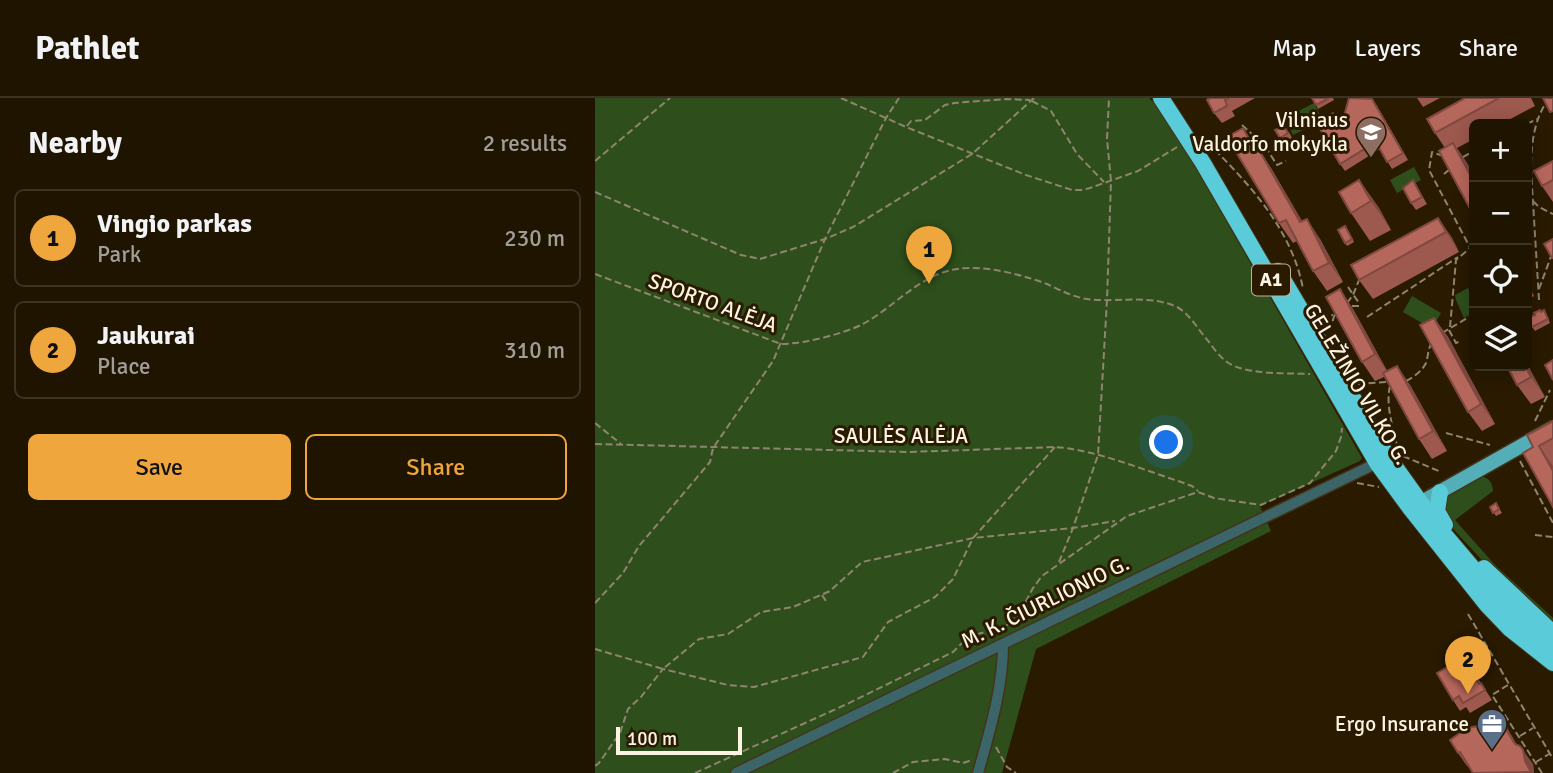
<!DOCTYPE html>
<meta charset="utf-8">
<style>
:root{--surface:#1f1400;--page:#271d0a;--text:#f1f3f6;--muted:#a19e99;--line:#3c3322;--accent:#efa73d}
body{margin:0;font-family:Signika,sans-serif;background:var(--page);color:var(--text)}
.controls{position:absolute;right:21px;top:21px;display:grid;overflow:hidden;border-radius:10px;box-shadow:0 4px 18px #0003}
.controls button{width:63px;height:63px;display:grid;place-items:center;padding:0;border:0;border-bottom:2px solid var(--line);background:var(--surface);color:var(--text);font:35px sans-serif}
.scale{position:absolute;left:21px;bottom:18px;width:126px;box-sizing:border-box;padding-left:7px;border:4px solid #fcf3e2;border-top:0;font-size:19px;line-height:24px;white-space:nowrap;color:#fcf3e2;-webkit-text-stroke:5px #291a00;paint-order:stroke}
.you{position:absolute;left:572px;top:345px;width:24px;height:24px;margin:-18px;border:5px solid #fff;border-radius:50%;background:#1a73e8;box-shadow:0 0 0 10px #1a73e833}
.badge{display:grid;place-items:center;width:46px;height:46px;border-radius:50%;background:var(--accent);color:#111;font-size:23px;font-weight:700}
.pin{position:absolute;translate:-50% -58px;filter:drop-shadow(0 2px 4px #0008)}
.pin::after{content:'';position:absolute;top:37px;width:24px;height:21px;background:inherit;clip-path:polygon(0 0,100% 0,50% 100%)}
.list{margin:0;padding:0;list-style:none}
h2{display:flex;justify-content:space-between;align-items:center;height:91px;margin:0;padding:0 28px;font-size:30px}
h2 small{font-size:23px;font-weight:400;color:var(--muted)}
.list li{display:grid;grid-template-columns:46px 1fr auto;gap:21px;align-items:center;box-sizing:border-box;height:98px;margin:0 14px 14px;padding:0 14px;border:2px solid var(--line);border-radius:10px}
.list b{display:block;font-size:26px;white-space:nowrap}
.list p{margin:0;font-size:23px;white-space:nowrap;color:var(--muted)}
.list em{font-size:23px;font-style:normal;color:var(--muted)}
.actions{display:flex;gap:14px;padding:21px 28px}
.actions a{flex:1;padding:16px 0;border:2px solid var(--accent);border-radius:10px;text-align:center;font-size:24px;color:var(--accent)}
.actions .main{background:var(--accent);color:#111}
.icon{flex:none;width:38px;height:38px;fill:none;stroke:currentColor;stroke-width:2;stroke-linecap:round;stroke-linejoin:round}
.map{position:relative;flex:none;width:958px;height:675px;overflow:hidden}
header{display:flex;align-items:center;gap:42px;box-sizing:border-box;height:98px;padding:0 35px;background:var(--surface);border-bottom:2px solid var(--line)}
header strong{font-size:33px}
nav{display:flex;gap:38px;margin-inline-start:auto;font-size:24px}
main{display:flex}
aside{flex:1;background:var(--surface)}
.map>svg:first-child{display:block}
.green{fill:#2e4f1b}
.lines{fill:none;stroke-linecap:round;stroke-linejoin:round}
.minor-casing{stroke:#42341b;stroke-width:13}
.major-casing{stroke:#42341b;stroke-width:17}
.highway-casing{stroke:#42341b;stroke-width:18}
.path{stroke:#90846f;stroke-width:2;stroke-dasharray:7 3.5;stroke-linecap:butt}
.minor{stroke:#3c656a;stroke-width:10}
.major{stroke:#53aeb8;stroke-width:14}
.highway{stroke:#5acbd8;stroke-width:16}
.wall{fill:#9d594e}
.shaded-wall{fill:#7f4840}
.building{fill:#b6675b;stroke:#7f4840;stroke-width:2}
.labels{text-anchor:middle;dominant-baseline:central;stroke-width:6;stroke-linejoin:round;paint-order:stroke}
.shield{fill:#291a00;stroke:#bdb29e;stroke-width:2}
.shield-label{font-size:19px;font-weight:bold;fill:#fcf3e2}
.poi-label{font-size:21px;fill:#fcf3e2;stroke:#291a00;text-anchor:end}
.street-label{font-size:21px;fill:#fcf3e2;stroke:#291a00}
</style>
<header>
<strong>Pathlet</strong>
<nav><a>Map</a><a>Layers</a><a>Share</a></nav>
</header>
<main>
<aside>
<h2>Nearby<small>2 results</small></h2>
<ul class="list">
<li><span class="badge">1</span><div><b>Vingio parkas</b><p>Park</p></div><em>230 m</em></li>
<li><span class="badge">2</span><div><b>Jaukurai</b><p>Place</p></div><em>310 m</em></li>
</ul>
<div class="actions"><a class="main">Save</a><a>Share</a></div>
</aside>
<div class="map">
<svg width="958" height="675" viewBox="0 0 958 675">
<rect width="100%" height="100%" fill="#291a00"/>
<g class="green">
<polygon points="0,0 554,0 570,16 767,360 765,363 665,408 676,433 441,551 407,675 0,675"/>
<polygon points="719,5 728,22 698,37 690,20"/>
<polygon points="819,69 826,82 802,95 795,82"/>
<polygon points="873,190 879,201 879,214 869,220 861,202 860,197"/>
<polygon points="817,198 846,215 837,231 808,214"/>
<path d="M884 378C893 379 898 384 898 393L860 422 901 468 958 520V529L897 473 848 420V400Z"/>
</g>
<g class="lines">
<g class="minor-casing">
<g id="minor">
<polyline points="141,675 782,365"/>
<path d="M383 675C395 632 408 590 408 546"/>
</g>
</g>
<g class="major-casing">
<polyline id="major" points="816,410 958,330"/>
</g>
<g class="highway-casing">
<g id="highway">
<polyline points="566,0 608,65 782,365 815,410 892,507 915,531 958,565"/>
<polyline points="683,173 793,359 843,429 904,501 958,551"/>
<polyline points="845,394 842,413 850,427"/>
<polyline points="889,470 958,535"/>
</g>
</g>
<g class="path">
<polyline points="246,0 311,29 431,77 477,92 487,92 495,90 543,73 582,49"/>
<polyline points="437,3 456,13 482,56 509,84"/>
<polyline points="932,26 942,21"/>
<polyline points="647,27 670,48 682,67 691,63"/>
<polyline points="312,28 316,23 330,22 350,7 359,5 411,1 435,2"/>
<polyline points="658,48 669,48"/>
<path d="M620 52C658 90 698 135 708 191"/>
<polyline points="623,52 638,51"/>
<polyline points="848,58 837,54 834,72 879,157"/>
<polyline points="868,59 879,53"/>
<polyline points="0,63 75,0"/>
<polyline points="849,76 855,71"/>
<polyline points="0,94 146,157 165,161 230,141 258,129 377,56 439,0"/>
<polyline points="938,103 944,109 958,116"/>
<path d="M0 176 186 246C208 246 248 236 268 226 304 206 330 170 374 170 397 169 431 178 452 186 465 192 478 199 492 201 521 205 554 196 582 209 595 216 604 233 614 244 619 251 625 259 632 264 650 277 692 275 715 276"/>
<polyline points="753,189 764,205"/>
<polyline points="944,191 958,153"/>
<path d="M944 202 936 72C936 51 938 27 949 8"/>
<polyline points="752,205 758,197 764,182"/>
<polyline points="757,208 765,208"/>
<polyline points="726,219 738,217"/>
<polyline points="772,219 863,159"/>
<polyline points="855,229 861,162 875,150"/>
<polyline points="854,232 861,245 865,243"/>
<polyline points="734,233 740,216"/>
<polyline points="847,235 879,216"/>
<path d="M811 283C819 279 827 273 831 265 833 259 833 252 836 246"/>
<polyline points="763,286 792,284"/>
<path d="M795 288C790 308 799 332 803 352"/>
<polyline points="940,323 955,292"/>
<polyline points="0,325 26,346"/>
<polyline points="851,335 895,347"/>
<path d="M0 346 314 354 460 349C501 352 546 371 586 384L597 388 603 393"/>
<polyline points="808,358 846,374"/>
<polyline points="925,363 958,425"/>
<polyline points="762,385 784,389"/>
<polyline points="940,437 958,439"/>
<polyline points="464,464 478,430 503,357 512,202 516,83 512,41 514,0"/>
<polyline points="227,497 231,503"/>
<polyline points="0,505 28,475 44,448 115,364 118,350 178,263 230,141 291,20 304,0"/>
<polyline points="873,516 958,661"/>
<polyline points="0,551 68,571 104,541 133,536 166,514 198,509 235,493 267,464 378,440 478,430 520,423"/>
<polyline points="913,587 897,597 947,675"/>
<polyline points="925,638 938,630"/>
<polyline points="401,649 412,669 421,675"/>
<polyline points="941,664 954,656"/>
<polyline points="0,668 4,665 25,635 33,611 46,599 68,571 133,587 159,589 268,559 293,524 340,499 358,481 378,440 460,349"/>
<polyline points="100,675 252,606 358,554 371,541 386,535 401,533 421,522 438,490 447,478 532,418 603,394 619,400 666,407 715,385 741,353 746,339 747,330"/>
<polyline points="298,675 318,664 350,661 368,665 377,662"/>
</g>
<use href="#minor" class="minor"/>
<use href="#major" class="major"/>
<use href="#highway" class="highway"/>
</g>
<g class="wall">
<polygon points="613,0 660,0 637,13 640,18 627,25 619,15"/>
<polygon points="718,0 738,0 739,2 723,11"/>
<polygon points="822,0 845,0 828,9"/>
<polygon points="870,0 936,0 940,8 906,26 879,26 879,41 862,50 872,65 879,79 879,118 850,50 840,35"/>
<polygon points="782,8 813,62 797,71 785,51 750,73 745,66 738,15 746,28"/>
<polygon points="694,34 698,42 689,46 685,40"/>
<polygon points="662,51 676,70 707,123 725,141 748,184 732,193 718,173 702,143 698,145 684,125"/>
<polygon points="958,63 958,104 947,88"/>
<polygon points="764,82 784,110 796,132 775,143 756,115"/>
<polygon points="818,82 832,106 821,112 816,105"/>
<polygon points="843,120 857,140 864,154 778,201 764,182"/>
<polygon points="753,132 759,144 752,148 750,145"/>
<polygon points="932,184 939,198 932,202"/>
<polygon points="745,191 758,211 792,273 802,268 815,287 852,353 837,361 824,341 789,279 780,283 767,264"/>
<polygon points="946,214 951,216 955,225 940,233 937,229"/>
<polygon points="839,220 853,239 900,326 887,333 873,314"/>
<polygon points="932,266 950,299 936,306 922,287"/>
<polygon points="958,323 958,409 938,349"/>
<polygon points="901,405 907,415 901,418 895,409"/>
<polygon points="856,567 860,573 880,576 897,602 875,615 871,609 865,613 858,602"/>
<polygon points="911,628 922,647 938,666 939,675 878,675 873,668 872,668 863,655"/>
</g>
<g class="shaded-wall">
<polygon points="777,1 782,8 813,62 808,55"/>
<polygon points="648,30 661,50 673,72 660,52"/>
<polygon points="858,45 872,65 879,79 879,84"/>
<polygon points="663,50 676,70 719,144 705,124"/>
<polygon points="764,82 784,110 796,132 776,103"/>
<polygon points="843,120 857,140 864,154 851,134"/>
<polygon points="712,121 725,141 748,184 734,165"/>
<polygon points="745,191 758,211 794,276 780,256"/>
<polygon points="839,220 853,239 900,326 886,306"/>
<polygon points="932,266 950,299 936,279 930,268 932,268"/>
<polygon points="802,268 815,287 852,353 838,333"/>
<polygon points="944,348 958,368 958,373"/>
<polygon points="901,615 929,659 928,652 938,666 939,675 937,675"/>
</g>
<g class="building">
<polygon points="613,0 634,0 630,2 632,8 619,15 612,2 614,1"/>
<polygon points="717,0 734,0 721,7"/>
<polygon points="754,0 777,1 808,55 792,64 781,44 745,66 721,24 738,15 746,29"/>
<polygon points="870,0 904,0 840,35 832,21"/>
<polygon points="948,0 958,0 958,13 955,14"/>
<polygon points="689,28 693,35 685,40 680,32"/>
<polygon points="648,30 660,52 663,50 705,124 712,121 734,165 718,173 691,122 684,125 632,39"/>
<polygon points="858,45 879,84 879,118 844,53"/>
<polygon points="958,63 958,82 947,88 939,73"/>
<polygon points="764,82 776,103 756,115 744,94"/>
<polygon points="818,82 827,99 816,105 808,90"/>
<polygon points="843,120 851,134 764,182 756,167"/>
<polygon points="750,128 757,141 750,145 743,132"/>
<polygon points="958,141 958,160 957,160 949,146"/>
<polygon points="745,191 780,256 767,264 731,199"/>
<polygon points="879,198 879,209 875,201"/>
<polygon points="945,212 946,214 949,212 953,221 937,229 933,220 940,217 939,215"/>
<polygon points="839,220 886,306 873,314 825,227"/>
<polygon points="958,262 958,282 950,267"/>
<polygon points="802,268 838,333 824,341 788,275"/>
<polygon points="912,268 930,268 936,279 922,287"/>
<polygon points="958,323 958,340 944,348 958,373 958,409 928,355 938,349 932,337"/>
<polygon points="901,405 904,411 898,415 895,409"/>
<polygon points="873,566 884,586 886,585 890,592 868,605 864,598 858,602 842,575 856,567 860,573"/>
<polygon points="901,615 920,646 925,648 928,652 930,663 936,674 878,675 865,654 863,655 855,642 872,630 889,627 886,624"/>
</g>
<defs>
<g id="school-pin" transform="scale(1.575)"><path d="M0 17L-7.5 6A9.5 9.5 0 1 1 7.5 6Z" fill="#8d6e63" stroke="#291a00"/><path d="M0-5L7-2L0 1L-7-2ZM-4 1L0 2.5L4 1V4Q0 6-4 4Z" fill="#fff"/></g>
<g id="office-pin" transform="scale(1.575)"><path d="M0 17L-7.5 6A9.5 9.5 0 1 1 7.5 6Z" fill="#5c6f8a" stroke="#291a00"/><path d="M-6-3h4V-5.5h4V-3h4V5H-6ZM-1-4.5V-3h2v-1.5ZM-6 0V1H6V0Z" fill="#fff"/></g>
</defs>
<g fill-rule="evenodd">
<use href="#school-pin" x="776" y="34"/>
<use href="#office-pin" x="897" y="626"/>
</g>
<g class="labels">
<rect class="shield" x="657" y="166.5" width="38" height="31" rx="5"/>
<g class="shield-label">
<text x="676" y="182">A1</text>
</g>
<g class="poi-label">
<text x="753" y="22">Vilniaus<tspan x="753" dy="24">Valdorfo mokykla</tspan></text>
<text x="874" y="626">Ergo Insurance</text>
</g>
<g class="street-label">
<text transform="translate(118 205) rotate(20)">SPORTO ALĖJA</text>
<text transform="translate(762 286) rotate(59)">GELEŽINIO VILKO G.</text>
<text x="306" y="338">SAULĖS ALĖJA</text>
<text transform="translate(450 504) rotate(-26)">M. K. ČIURLIONIO G.</text>
</g>
</g>
</svg>
<div class="controls">
<button>+</button>
<button>−</button>
<button><svg class="icon" aria-label="locate" viewBox="0 0 24 24"><circle cx="12" cy="12" r="6"/><path d="M12 2v4M12 18v4M2 12h4M18 12h4"/></svg></button>
<button><svg class="icon" aria-label="layers" viewBox="0 0 24 24"><path d="M12 4l9 5-9 5-9-5zM3 14l9 5 9-5"/></svg></button>
</div>
<div class="scale">100 m</div>
<div class="you"></div>
<div class="pin badge" style="left:334px;top:186px">1</div>
<div class="pin badge" style="left:873px;top:596px">2</div>
</div>
</main>
